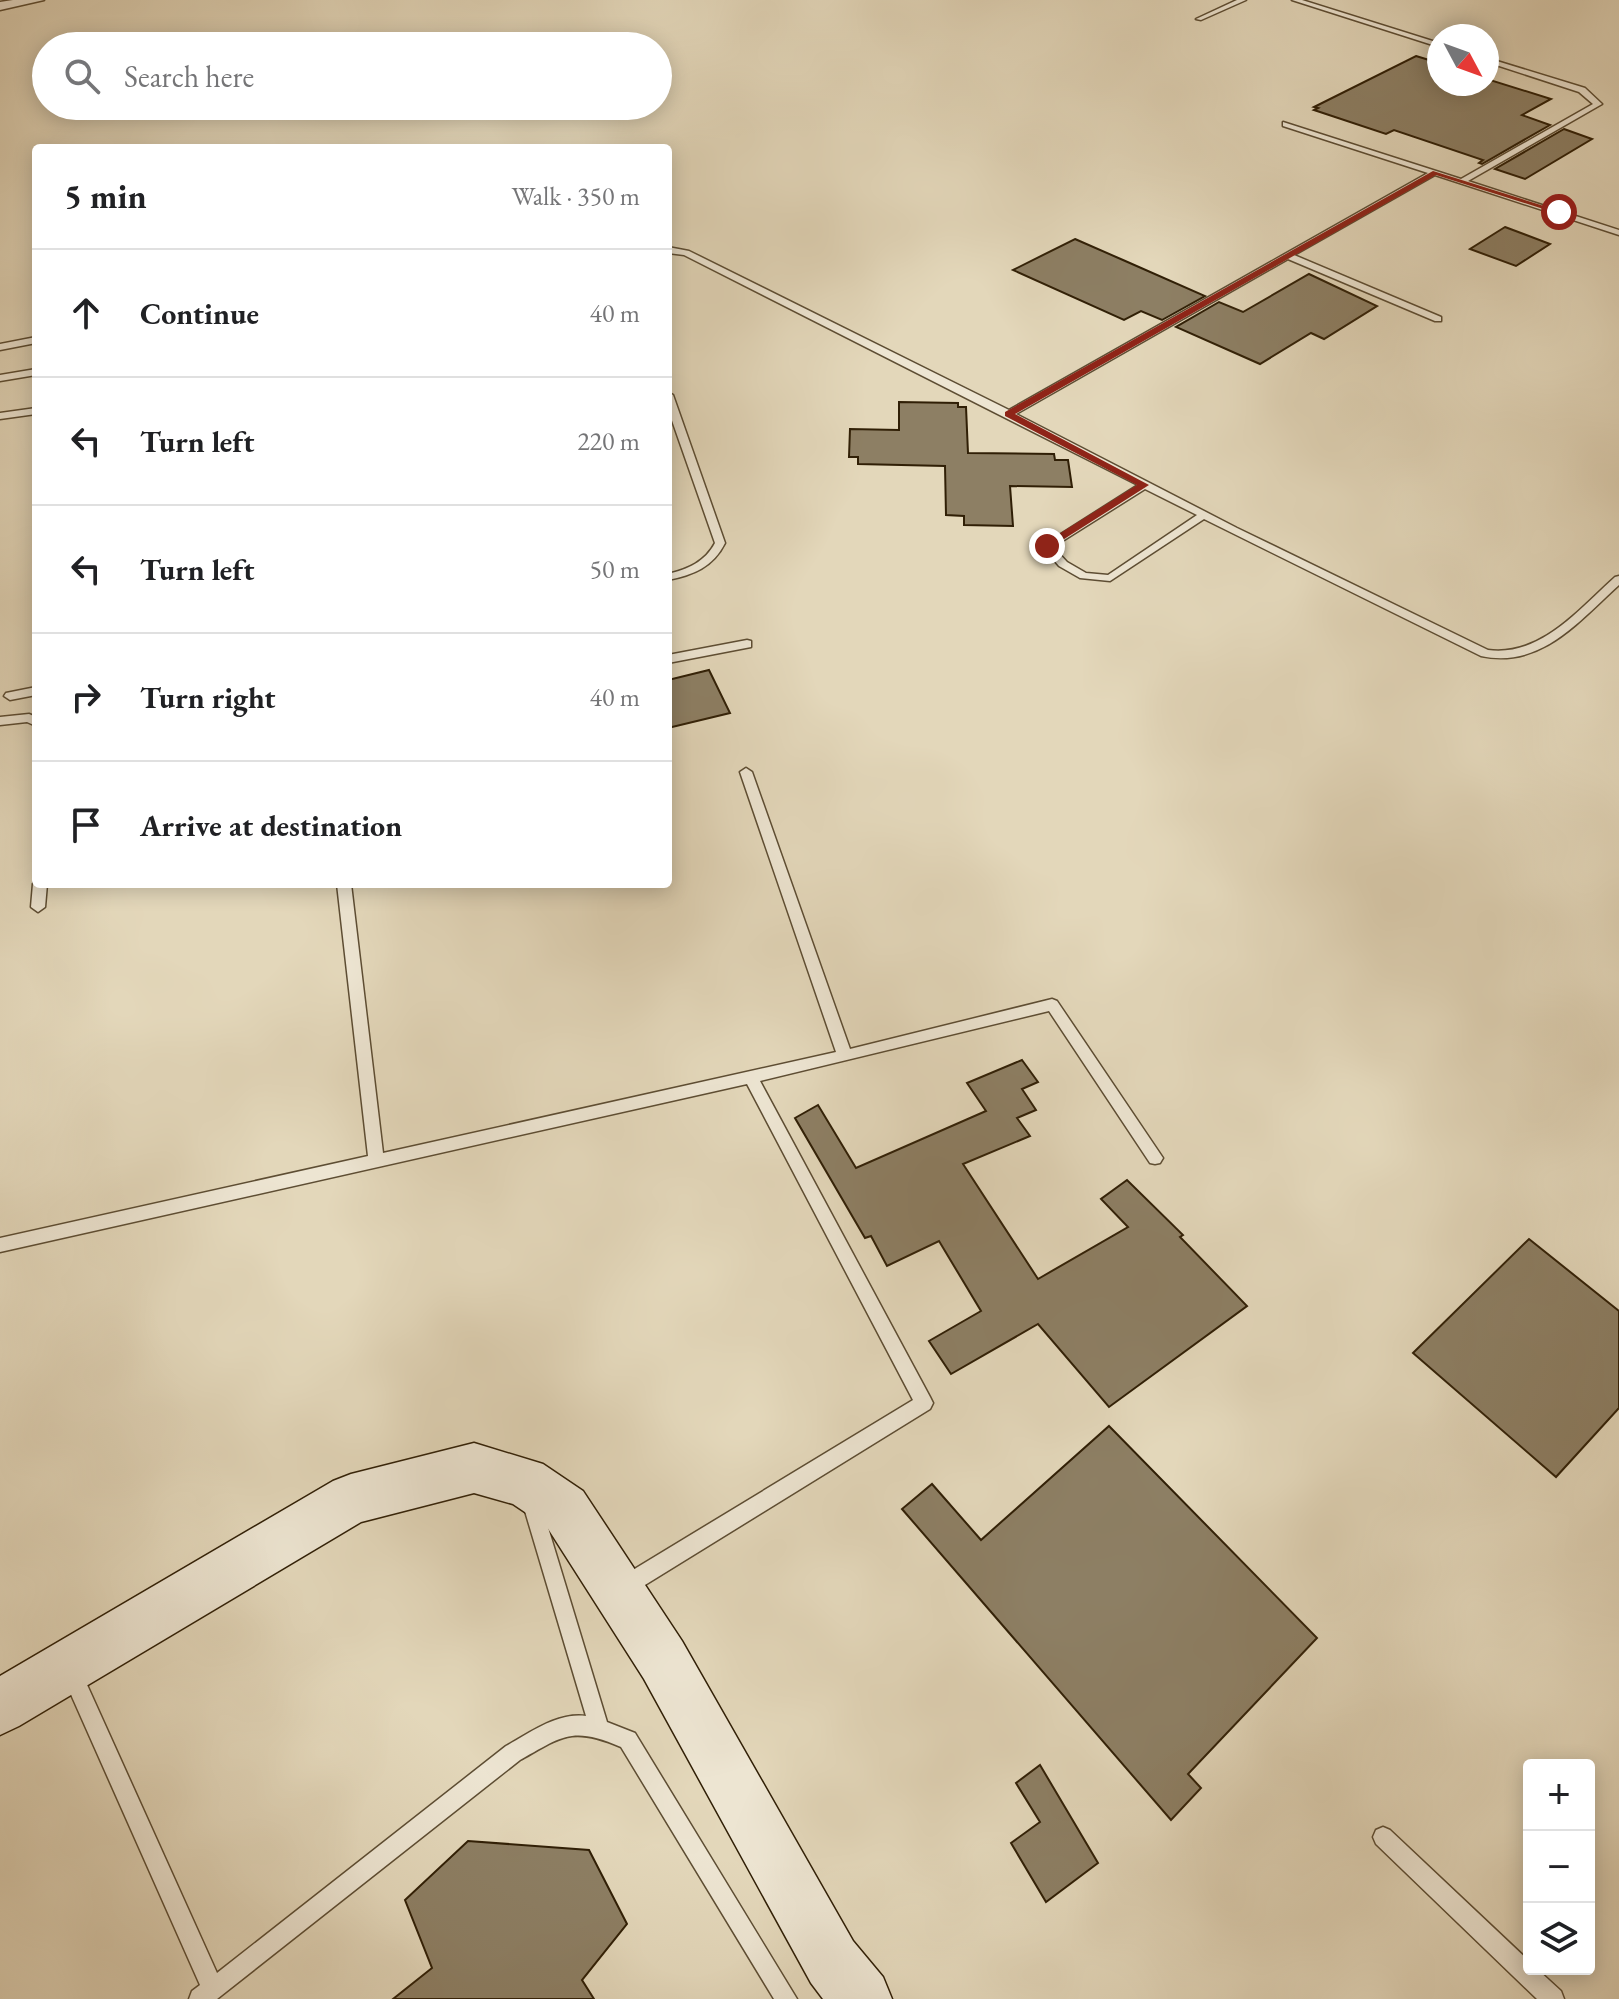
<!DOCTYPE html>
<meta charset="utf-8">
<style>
:root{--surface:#fff;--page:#f2f2f2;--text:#202124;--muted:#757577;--line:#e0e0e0}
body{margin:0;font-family:"EB Garamond",serif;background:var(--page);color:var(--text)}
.controls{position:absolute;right:24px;bottom:24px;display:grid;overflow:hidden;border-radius:8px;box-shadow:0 4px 20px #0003}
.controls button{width:72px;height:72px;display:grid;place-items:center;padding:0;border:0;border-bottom:2px solid var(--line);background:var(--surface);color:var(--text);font:40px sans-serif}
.compass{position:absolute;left:1427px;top:24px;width:72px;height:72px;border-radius:50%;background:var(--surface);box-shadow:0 4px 20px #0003;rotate:131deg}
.stop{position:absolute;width:24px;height:24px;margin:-18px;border:6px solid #8f2418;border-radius:50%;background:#fff}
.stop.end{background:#8f2418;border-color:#fff;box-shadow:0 2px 8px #0008}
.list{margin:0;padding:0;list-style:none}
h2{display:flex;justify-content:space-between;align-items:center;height:104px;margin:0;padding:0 32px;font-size:34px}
h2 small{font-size:26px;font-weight:400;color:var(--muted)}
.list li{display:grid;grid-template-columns:52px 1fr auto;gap:24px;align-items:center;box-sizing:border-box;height:128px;padding:0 32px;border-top:2px solid var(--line)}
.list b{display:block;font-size:30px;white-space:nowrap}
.list em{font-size:26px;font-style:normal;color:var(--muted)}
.icon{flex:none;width:44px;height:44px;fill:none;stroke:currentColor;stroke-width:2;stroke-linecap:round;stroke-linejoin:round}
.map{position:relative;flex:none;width:1619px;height:1999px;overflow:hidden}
.search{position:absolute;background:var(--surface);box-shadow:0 4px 20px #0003;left:32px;top:32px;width:640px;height:88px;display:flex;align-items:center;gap:20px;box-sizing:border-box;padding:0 28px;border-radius:44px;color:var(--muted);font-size:30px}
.panel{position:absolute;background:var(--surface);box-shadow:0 4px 20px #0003;left:32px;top:144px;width:640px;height:744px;border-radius:8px}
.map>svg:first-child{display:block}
.building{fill:#8d7f64;stroke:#301f06;stroke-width:2}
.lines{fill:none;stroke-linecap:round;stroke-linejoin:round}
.lane-casing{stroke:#5d4d33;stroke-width:3}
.street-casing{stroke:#5d4d33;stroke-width:3}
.secondary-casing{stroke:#301f06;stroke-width:3}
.lane{fill:#ede5d2;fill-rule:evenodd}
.street{fill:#ede5d2;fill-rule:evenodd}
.secondary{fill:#ede5d2;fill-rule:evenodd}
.route{fill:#8f2418}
</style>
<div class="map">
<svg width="1619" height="1999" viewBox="0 0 1619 1999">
<rect width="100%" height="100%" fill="#e3d7ba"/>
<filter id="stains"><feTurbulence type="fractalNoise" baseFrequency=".0025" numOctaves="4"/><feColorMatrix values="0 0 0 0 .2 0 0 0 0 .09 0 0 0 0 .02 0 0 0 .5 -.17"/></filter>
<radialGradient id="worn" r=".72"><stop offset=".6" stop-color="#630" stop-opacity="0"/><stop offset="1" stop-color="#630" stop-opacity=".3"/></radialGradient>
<g class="building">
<polygon points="1416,56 1439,63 1439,84 1487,84 1487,79 1551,99 1522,115 1550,125 1482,164 1479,163 1483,160 1394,130 1386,134 1314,110 1318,108 1314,107"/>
<polygon points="1564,129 1592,139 1525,179 1495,169"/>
<polygon points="1505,227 1550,244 1516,266 1470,249"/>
<polygon points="1075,239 1123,260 1205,296 1162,320 1141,311 1124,320 1013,270"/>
<polygon points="1309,274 1377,306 1324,339 1311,333 1260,364 1176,327 1219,302 1243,312"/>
<polygon points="899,402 958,403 958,407 966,407 968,453 1054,454 1055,460 1068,460 1072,487 1010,486 1013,526 964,525 964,516 946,515 945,466 858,464 858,457 849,457 850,429 899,430"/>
<polygon points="709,670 730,713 668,728 668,680"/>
<polygon points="1022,1060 1038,1082 1022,1089 1036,1110 1017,1118 1030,1136 963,1164 1038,1279 1128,1227 1101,1199 1127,1180 1183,1235 1180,1237 1247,1306 1109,1407 1038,1324 951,1374 929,1341 981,1311 939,1241 887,1266 871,1236 865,1238 795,1118 818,1105 856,1168 986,1111 967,1083"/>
<polygon points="1529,1239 1619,1311 1619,1408 1556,1477 1413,1353"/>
<polygon points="1109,1426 1317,1638 1188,1774 1201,1788 1171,1820 902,1509 932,1484 981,1540"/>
<polygon points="1040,1765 1098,1863 1046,1902 1011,1843 1040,1822 1016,1783"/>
<polygon points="468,1841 589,1850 627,1924 582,1980 594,1999 393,1999 432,1968 405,1900"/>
</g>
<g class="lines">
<g class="lane-casing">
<g id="lane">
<polygon points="1237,0 1246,0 1201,20 1196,19"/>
<polygon points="1292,0 1302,0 1439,43 1439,47"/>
<path d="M1487 58 1585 88 1602 104 1468 181 1619 230V235L1435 175 1294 255 1441 317V321H1435L1288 259 1016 414 1237 528 1488 650C1541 657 1579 609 1615 577L1619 576V585C1579 621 1541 669 1481 656L1204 519 1110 581 1080 578 1059 566 1042 546 1138 485 684 255 668 253V247L689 251 1009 410 1428 173 1283 126V122L1461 179 1593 104 1579 92 1487 62ZM1145 489 1197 515 1108 575 1086 573 1067 562 1053 547Z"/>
<polygon points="36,337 36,343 0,350 0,344"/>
<polygon points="36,369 36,375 0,381 0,375"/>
<path d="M668 392 673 395 725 543C713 567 693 575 668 580V574C688 569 705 562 715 543L668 409Z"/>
<polygon points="36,408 36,414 0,419 0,413"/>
<polygon points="747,640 751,641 751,647 668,663 668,655"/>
<polygon points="36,687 36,695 10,700 4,696 6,693"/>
<polygon points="29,714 36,717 36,726 27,722 0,725 0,717"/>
<polygon points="746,768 752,772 850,1049 1052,999 1057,1001 1163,1158 1160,1163 1155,1164 1150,1163 1049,1011 760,1081 930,1397 933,1403 930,1409 632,1593 625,1595 618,1593 616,1586 618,1579 913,1400 747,1084 0,1252 0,1238 368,1156 337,884 351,884 383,1153 836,1052 740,772"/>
<polygon points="36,880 36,884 47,884 45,907 38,912 31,907 33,884"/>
<path d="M531 1492 537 1495 540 1501 607 1722 635 1733 797 1999H774L621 1747C572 1726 563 1736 520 1760L217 1999H189L192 1991 200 1985 65 1681 62 1674 65 1667 72 1664 79 1667 217 1973 506 1746C530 1733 557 1712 586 1716L522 1501 525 1495Z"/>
<polygon points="1383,1827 1390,1830 1529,1961 1529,1969 1537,1969 1561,1991 1564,1999 1537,1999 1376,1844 1373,1837 1376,1830"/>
</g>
</g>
<g class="street-casing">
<polygon id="street" points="13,0 44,0 0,10 0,2"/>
</g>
<g class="secondary-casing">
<polygon id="secondary" points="474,1443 543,1464 583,1491 682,1641 853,1941 883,1977 892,1999 823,1999 811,1983 644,1679 547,1527 513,1504 474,1493 361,1522 19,1726 0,1735 0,1676 333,1481 351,1474"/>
</g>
<use href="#lane" class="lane"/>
<use href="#street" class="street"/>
<use href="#secondary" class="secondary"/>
</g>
<polygon class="route" points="1433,171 1563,212 1556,213 1436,175 1015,414 1149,485 1050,548 1043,548 1043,544 1137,485 1005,416 1005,412"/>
<rect width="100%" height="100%" filter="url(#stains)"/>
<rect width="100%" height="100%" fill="url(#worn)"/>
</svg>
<div class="controls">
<button>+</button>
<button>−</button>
<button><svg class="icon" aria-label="layers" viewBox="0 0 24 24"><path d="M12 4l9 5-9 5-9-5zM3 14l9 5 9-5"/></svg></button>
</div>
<svg class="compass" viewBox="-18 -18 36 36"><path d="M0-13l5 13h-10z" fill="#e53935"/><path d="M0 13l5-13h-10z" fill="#757577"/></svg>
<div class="stop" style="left:1559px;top:212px"></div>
<div class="stop end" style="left:1047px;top:546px"></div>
<div class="search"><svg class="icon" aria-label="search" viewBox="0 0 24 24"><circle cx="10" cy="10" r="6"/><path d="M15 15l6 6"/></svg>Search here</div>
<section class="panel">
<h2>5 min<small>Walk · 350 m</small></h2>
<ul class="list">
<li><svg class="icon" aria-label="ahead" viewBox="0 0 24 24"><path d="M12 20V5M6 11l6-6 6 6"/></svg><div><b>Continue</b></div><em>40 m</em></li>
<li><svg class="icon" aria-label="left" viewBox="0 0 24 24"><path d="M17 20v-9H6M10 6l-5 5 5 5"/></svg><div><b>Turn left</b></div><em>220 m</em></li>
<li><svg class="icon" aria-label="left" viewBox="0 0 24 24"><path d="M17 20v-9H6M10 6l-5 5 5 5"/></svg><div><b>Turn left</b></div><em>50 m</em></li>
<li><svg class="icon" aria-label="right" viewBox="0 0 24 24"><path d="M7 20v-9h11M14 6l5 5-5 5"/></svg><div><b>Turn right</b></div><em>40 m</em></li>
<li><svg class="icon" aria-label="arrive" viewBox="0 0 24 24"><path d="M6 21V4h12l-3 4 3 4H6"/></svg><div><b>Arrive at destination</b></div></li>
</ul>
</section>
</div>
